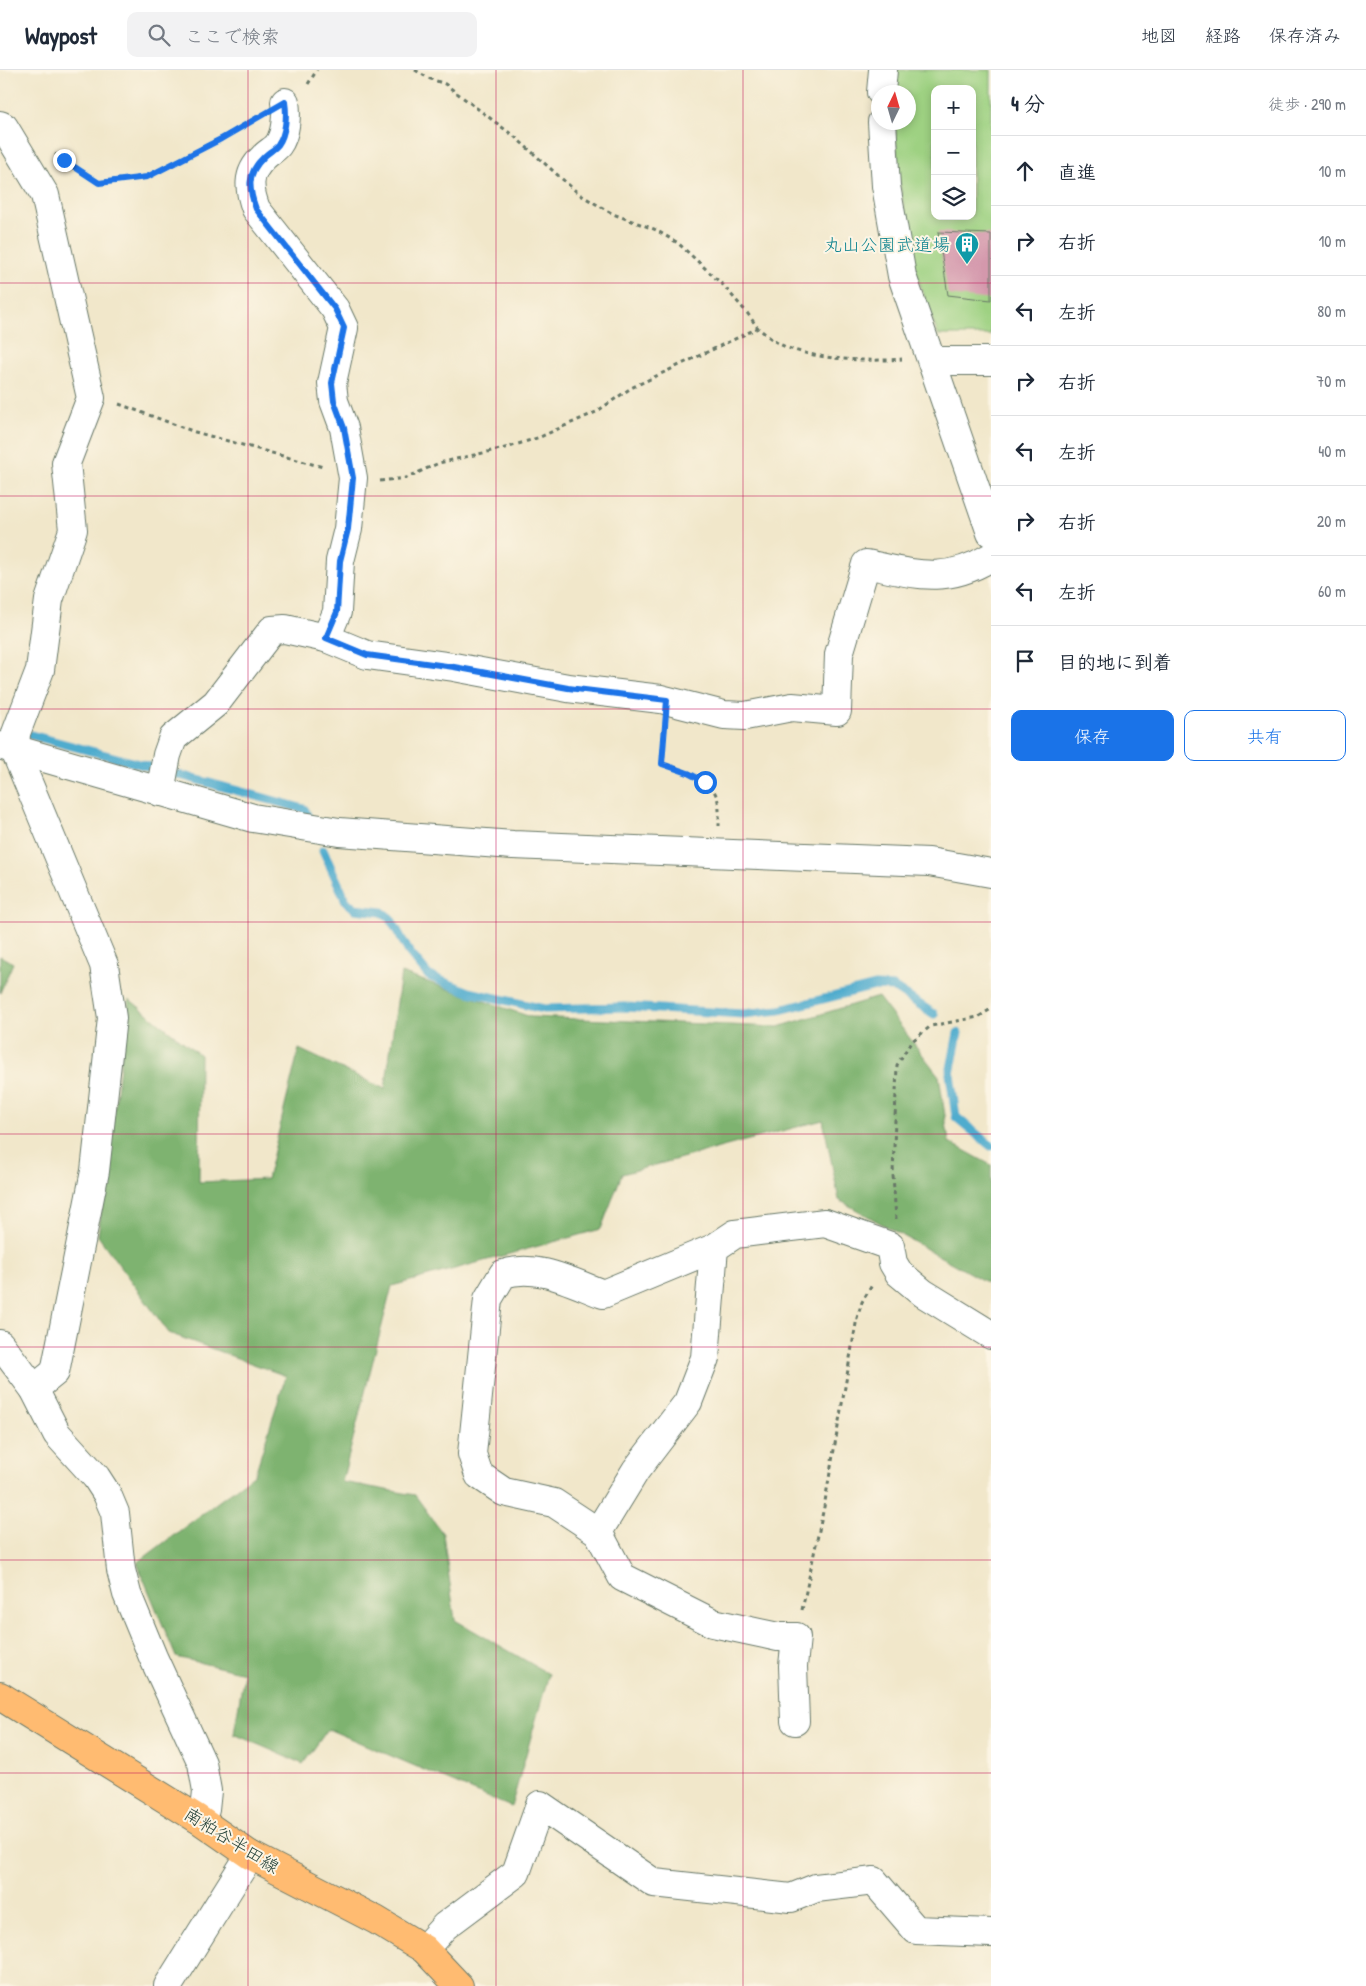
<!DOCTYPE html>
<html lang="ja">
<meta charset="utf-8">
<style>
:root{--surface:#fff;--page:#f2f2f3;--text:#1f2937;--muted:#747a83;--line:#e0e1e3;--accent:#1a73e8}
body{margin:0;font-family:"Patrick Hand","Klee One",sans-serif;background:var(--page);color:var(--text)}
.controls{position:absolute;right:15px;top:15px;display:grid;overflow:hidden;border-radius:10px;box-shadow:0 2px 8px #0003}
.controls button{width:45px;height:45px;display:grid;place-items:center;padding:0;border:0;border-bottom:1px solid var(--line);background:var(--surface);color:var(--text);font:25px sans-serif}
.compass{position:absolute;left:871px;top:15px;width:45px;height:45px;border-radius:50%;background:var(--surface);box-shadow:0 2px 8px #0003;rotate:5deg}
.stop{position:absolute;width:15px;height:15px;margin:-11px;border:4px solid #1a73e8;border-radius:50%;background:#fff}
.stop.end{background:#1a73e8;border-color:#fff;box-shadow:0 1px 5px #0008}
.list{margin:0;padding:0;list-style:none}
h2{display:flex;justify-content:space-between;align-items:center;height:65px;margin:0;padding:0 20px;font-size:21px}
h2 small{font-size:16px;font-weight:400;color:var(--muted)}
.list li{display:grid;grid-template-columns:32px 1fr auto;gap:15px;align-items:center;box-sizing:border-box;height:70px;padding:0 20px;border-top:1px solid var(--line)}
.list b{display:block;font-size:19px;white-space:nowrap}
.list em{font-size:16px;font-style:normal;color:var(--muted)}
.actions{display:flex;gap:10px;padding:15px 20px}
.actions a{flex:1;padding:11px 0;border:1px solid var(--accent);border-radius:10px;text-align:center;font-size:18px;color:var(--accent)}
.actions .main{background:var(--accent);color:#fff}
.icon{flex:none;width:28px;height:28px;fill:none;stroke:currentColor;stroke-width:2;stroke-linecap:round;stroke-linejoin:round}
.map{position:relative;flex:none;width:991px;height:1916px;overflow:hidden}
header{display:flex;align-items:center;gap:30px;box-sizing:border-box;height:70px;padding:0 25px;background:var(--surface);border-bottom:1px solid var(--line)}
header strong{font-size:24px}
nav{display:flex;gap:28px;margin-inline-start:auto;font-size:18px}
.search{width:350px;height:45px;background:var(--page);display:flex;align-items:center;gap:12px;box-sizing:border-box;padding:0 18px;border-radius:10px;color:var(--muted);font-size:19px}
main{display:flex}
aside{flex:1;background:var(--surface)}
.map>svg:first-child{display:block}
.green{fill:#9ed182;stroke:#5e875b;fill-rule:evenodd}
.forest{fill:#7eb370;stroke:#4e7852}
.lines{fill:none;stroke-linecap:round;stroke-linejoin:round}
.stream{stroke:#4facce;stroke-width:9}
.building{fill:#d498ac}
.minor-casing{stroke:#687868;stroke-width:30}
.major-casing{stroke:#687868;stroke-width:30}
.path{stroke:#687868;stroke-width:3;stroke-dasharray:4 4;stroke-linecap:butt}
.minor{stroke:#fff;stroke-width:28}
.major{stroke:#ffbb71;stroke-width:28}
.route{stroke:#1a73e8;stroke-width:6}
.grid{fill:none;stroke:#c2185b;stroke-width:1;stroke-opacity:0.55}
.labels{text-anchor:middle;dominant-baseline:central;stroke-width:4;stroke-linejoin:round;paint-order:stroke}
.culture-label{font-size:18px;fill:#0d838f;stroke:#fcf5e5;text-anchor:end}
.street-label{font-size:18px;fill:#1f3d34;stroke:#fcf5e5}
</style>
<header>
<strong>Waypost</strong>
<div class="search"><svg class="icon" aria-label="search" viewBox="0 0 24 24"><circle cx="10" cy="10" r="6"/><path d="M15 15l6 6"/></svg>ここで検索</div>
<nav><a>地図</a><a>経路</a><a>保存済み</a></nav>
</header>
<main>
<div class="map">
<svg width="991" height="1916" viewBox="0 0 991 1916">
<rect width="100%" height="100%" fill="#fcf5e5"/>
<filter id="ink" filterUnits="userSpaceOnUse"><feTurbulence type="fractalNoise" baseFrequency=".02" numOctaves="2"/><feDisplacementMap in="SourceGraphic" scale="10" xChannelSelector="R" yChannelSelector="G"/><feConvolveMatrix kernelMatrix="1 2 1 2 8 2 1 2 1" color-interpolation-filters="sRGB"/></filter>
<filter id="wash" filterUnits="userSpaceOnUse"><feTurbulence type="fractalNoise" baseFrequency=".0096" numOctaves="4" result="noise"/><feDisplacementMap in="SourceGraphic" scale="20" xChannelSelector="R" yChannelSelector="G"/><feGaussianBlur stdDeviation="1.12" result="paint"/><feColorMatrix in="noise" values="0 0 0 0 0 0 0 0 0 0 0 0 0 0 0 0 0 1.4 0 .05"/><feComposite in="paint" operator="in"/></filter>
<g filter="url(#wash)">
<rect width="100%" height="100%" fill="#f1e7ca"/>
<path class="green" d="M893 0H991V265H938L915 200 899 109 895 53 908 52V22H893ZM935 19H972V146H935Z"/>
<g class="forest">
<polygon points="0,886 13,893 0,923"/>
<polygon points="401,903 531,947 778,957 878,927 939,1006 949,1072 991,1095 991,1215 839,1130 823,1050 622,1104 601,1159 392,1216 342,1412 415,1425 443,1464 455,1550 549,1604 511,1737 328,1659 303,1694 234,1664 244,1603 176,1587 137,1493 255,1404 286,1306 169,1263 98,1166 129,929 200,985 199,1112 267,1109 299,979 385,1019"/>
</g>
<g class="lines">
<g class="stream">
<polyline points="31,665 158,699"/>
<polyline points="169,702 304,739 307,745"/>
<polyline points="323,780 346,831 355,839 382,842 390,848 409,882 429,906 469,922 544,939 626,937 743,944 780,940 875,916 893,917 934,944"/>
<polyline points="958,963 950,1004 956,1047 991,1076"/>
</g>
</g>
<g id="blocks">
<polygon class="building" points="938,162 991,164 991,230 948,225"/>
</g>
</g>
<g filter="url(#ink)">
<use href="#blocks" fill-opacity="0" stroke="#687868" stroke-width="1"/>
<g class="lines">
<g class="minor-casing">
<g id="minor">
<polyline points="881,22 883,0"/>
<path d="M285 32C287 45 286 64 278 75 274 80 267 83 263 88 246 104 249 120 256 139L335 239 344 258 332 313 334 331 344 358 353 408 348 459 340 491 337 542 326 568"/>
<polyline points="882,52 886,116 902,206 991,463"/>
<polyline points="0,55 4,57 45,125 91,328 66,393 73,460 49,530 40,600 16,663 15,681 104,895 112,948 95,1101 55,1302 34,1319"/>
<polyline points="932,291 991,291"/>
<polyline points="3,676 253,748 339,762 513,775 929,792 991,803"/>
<path d="M160 722 167 685 173 668 216 633 272 560 285 559 326 568 367 585 454 597 568 618 661 629 724 645 745 646 792 637 837 641 839 584 866 494C915 504 945 515 991 487"/>
<polyline points="0,1274 34,1319 57,1364 96,1407 107,1424 115,1443 121,1500 127,1524 153,1587 202,1693 207,1721 205,1740 198,1749"/>
<path d="M598 1462 554 1433 504 1422 479 1405 472 1384 488 1229 503 1204C537 1193 571 1212 603 1224L714 1178"/>
<polyline points="795,1651 793,1596 796,1567 778,1567 713,1553 622,1507 598,1462 636,1400 688,1332 705,1288 714,1178 735,1164 825,1153 890,1176 893,1193 899,1203 923,1223 991,1265"/>
<polyline points="424,1879 445,1856 516,1803 540,1735 654,1813 791,1828 816,1818 874,1811 916,1860 991,1863"/>
<polyline points="168,1916 250,1785"/>
</g>
</g>
<g class="major-casing">
<polyline id="major" points="0,1626 198,1749 250,1785 376,1850 424,1879 459,1916"/>
</g>
<g class="path">
<polyline points="415,0 428,8 445,14 515,67 579,124 613,144 654,159 678,173 723,215 748,244 758,258"/>
<polyline points="308,14 317,0"/>
<polyline points="55,84 99,113 147,107 221,69 258,47"/>
<polyline points="119,334 195,362 323,397"/>
<path d="M380 411 406 408 439 393 509 377 540 367 596 342 631 318 758 258C764 263 770 268 776 272 806 290 867 292 902 289"/>
<path d="M665 658 662 693C679 700 708 706 716 725 720 734 719 746 719 756"/>
<polyline points="896,1149 893,1105 897,995 911,972 931,956 978,947 991,939"/>
<polyline points="802,1540 824,1437 857,1248 862,1232 872,1215"/>
</g>
<use href="#minor" class="minor"/>
<use href="#major" class="major"/>
</g>
</g>
<g class="lines" filter="url(#ink)">
<path class="route" d="M64 90 99 113 147 107 221 69 285 32C287 45 286 64 278 75 274 80 267 83 263 88 246 104 249 120 256 139L335 239 344 258 332 313 334 331 344 358 353 408 348 459 340 491 337 542 326 568 367 585 454 597 568 618 667 630 662 694 688 703 705 712"/>
</g>
<path class="grid" d="M248 0V1916M496 0V1916M743 0V1916M0 213H991M0 426H991M0 639H991M0 852H991M0 1064H991M0 1277H991M0 1490H991M0 1703H991"/>
<defs>
<g id="building-pin" transform="scale(1.25)"><path d="M0 17L-7.5 6A9.5 9.5 0 1 1 7.5 6Z" fill="#0f9aa8" stroke="#fcf5e5"/><path d="M-4-6H4V6H1V3H-1V6H-4ZM-2.5-4.3h1.7v1.8h-1.7ZM.8-4.3h1.7v1.8H.8ZM-2.5-1h1.7V.8h-1.7ZM.8-1h1.7V.8H.8Z" fill="#fff"/></g>
</defs>
<g fill-rule="evenodd">
<use href="#building-pin" x="967" y="174"/>
</g>
<g class="labels">
<g class="culture-label">
<text x="950" y="174">丸山公園武道場</text>
</g>
<g class="street-label">
<text transform="translate(232 1770) rotate(32)">南粕谷半田線</text>
</g>
</g>
</svg>
<div class="controls">
<button>+</button>
<button>−</button>
<button><svg class="icon" aria-label="layers" viewBox="0 0 24 24"><path d="M12 4l9 5-9 5-9-5zM3 14l9 5 9-5"/></svg></button>
</div>
<svg class="compass" viewBox="-18 -18 36 36"><path d="M0-13l5 13h-10z" fill="#e53935"/><path d="M0 13l5-13h-10z" fill="#747a83"/></svg>
<div class="stop" style="left:705px;top:712px"></div>
<div class="stop end" style="left:64px;top:90px"></div>
</div>
<aside>
<h2>4 分<small>徒歩 · 290 m</small></h2>
<ul class="list">
<li><svg class="icon" aria-label="ahead" viewBox="0 0 24 24"><path d="M12 20V5M6 11l6-6 6 6"/></svg><div><b>直進</b></div><em>10 m</em></li>
<li><svg class="icon" aria-label="right" viewBox="0 0 24 24"><path d="M7 20v-9h11M14 6l5 5-5 5"/></svg><div><b>右折</b></div><em>10 m</em></li>
<li><svg class="icon" aria-label="left" viewBox="0 0 24 24"><path d="M17 20v-9H6M10 6l-5 5 5 5"/></svg><div><b>左折</b></div><em>80 m</em></li>
<li><svg class="icon" aria-label="right" viewBox="0 0 24 24"><path d="M7 20v-9h11M14 6l5 5-5 5"/></svg><div><b>右折</b></div><em>70 m</em></li>
<li><svg class="icon" aria-label="left" viewBox="0 0 24 24"><path d="M17 20v-9H6M10 6l-5 5 5 5"/></svg><div><b>左折</b></div><em>40 m</em></li>
<li><svg class="icon" aria-label="right" viewBox="0 0 24 24"><path d="M7 20v-9h11M14 6l5 5-5 5"/></svg><div><b>右折</b></div><em>20 m</em></li>
<li><svg class="icon" aria-label="left" viewBox="0 0 24 24"><path d="M17 20v-9H6M10 6l-5 5 5 5"/></svg><div><b>左折</b></div><em>60 m</em></li>
<li><svg class="icon" aria-label="arrive" viewBox="0 0 24 24"><path d="M6 21V4h12l-3 4 3 4H6"/></svg><div><b>目的地に到着</b></div></li>
</ul>
<div class="actions"><a class="main">保存</a><a>共有</a></div>
</aside>
</main>
